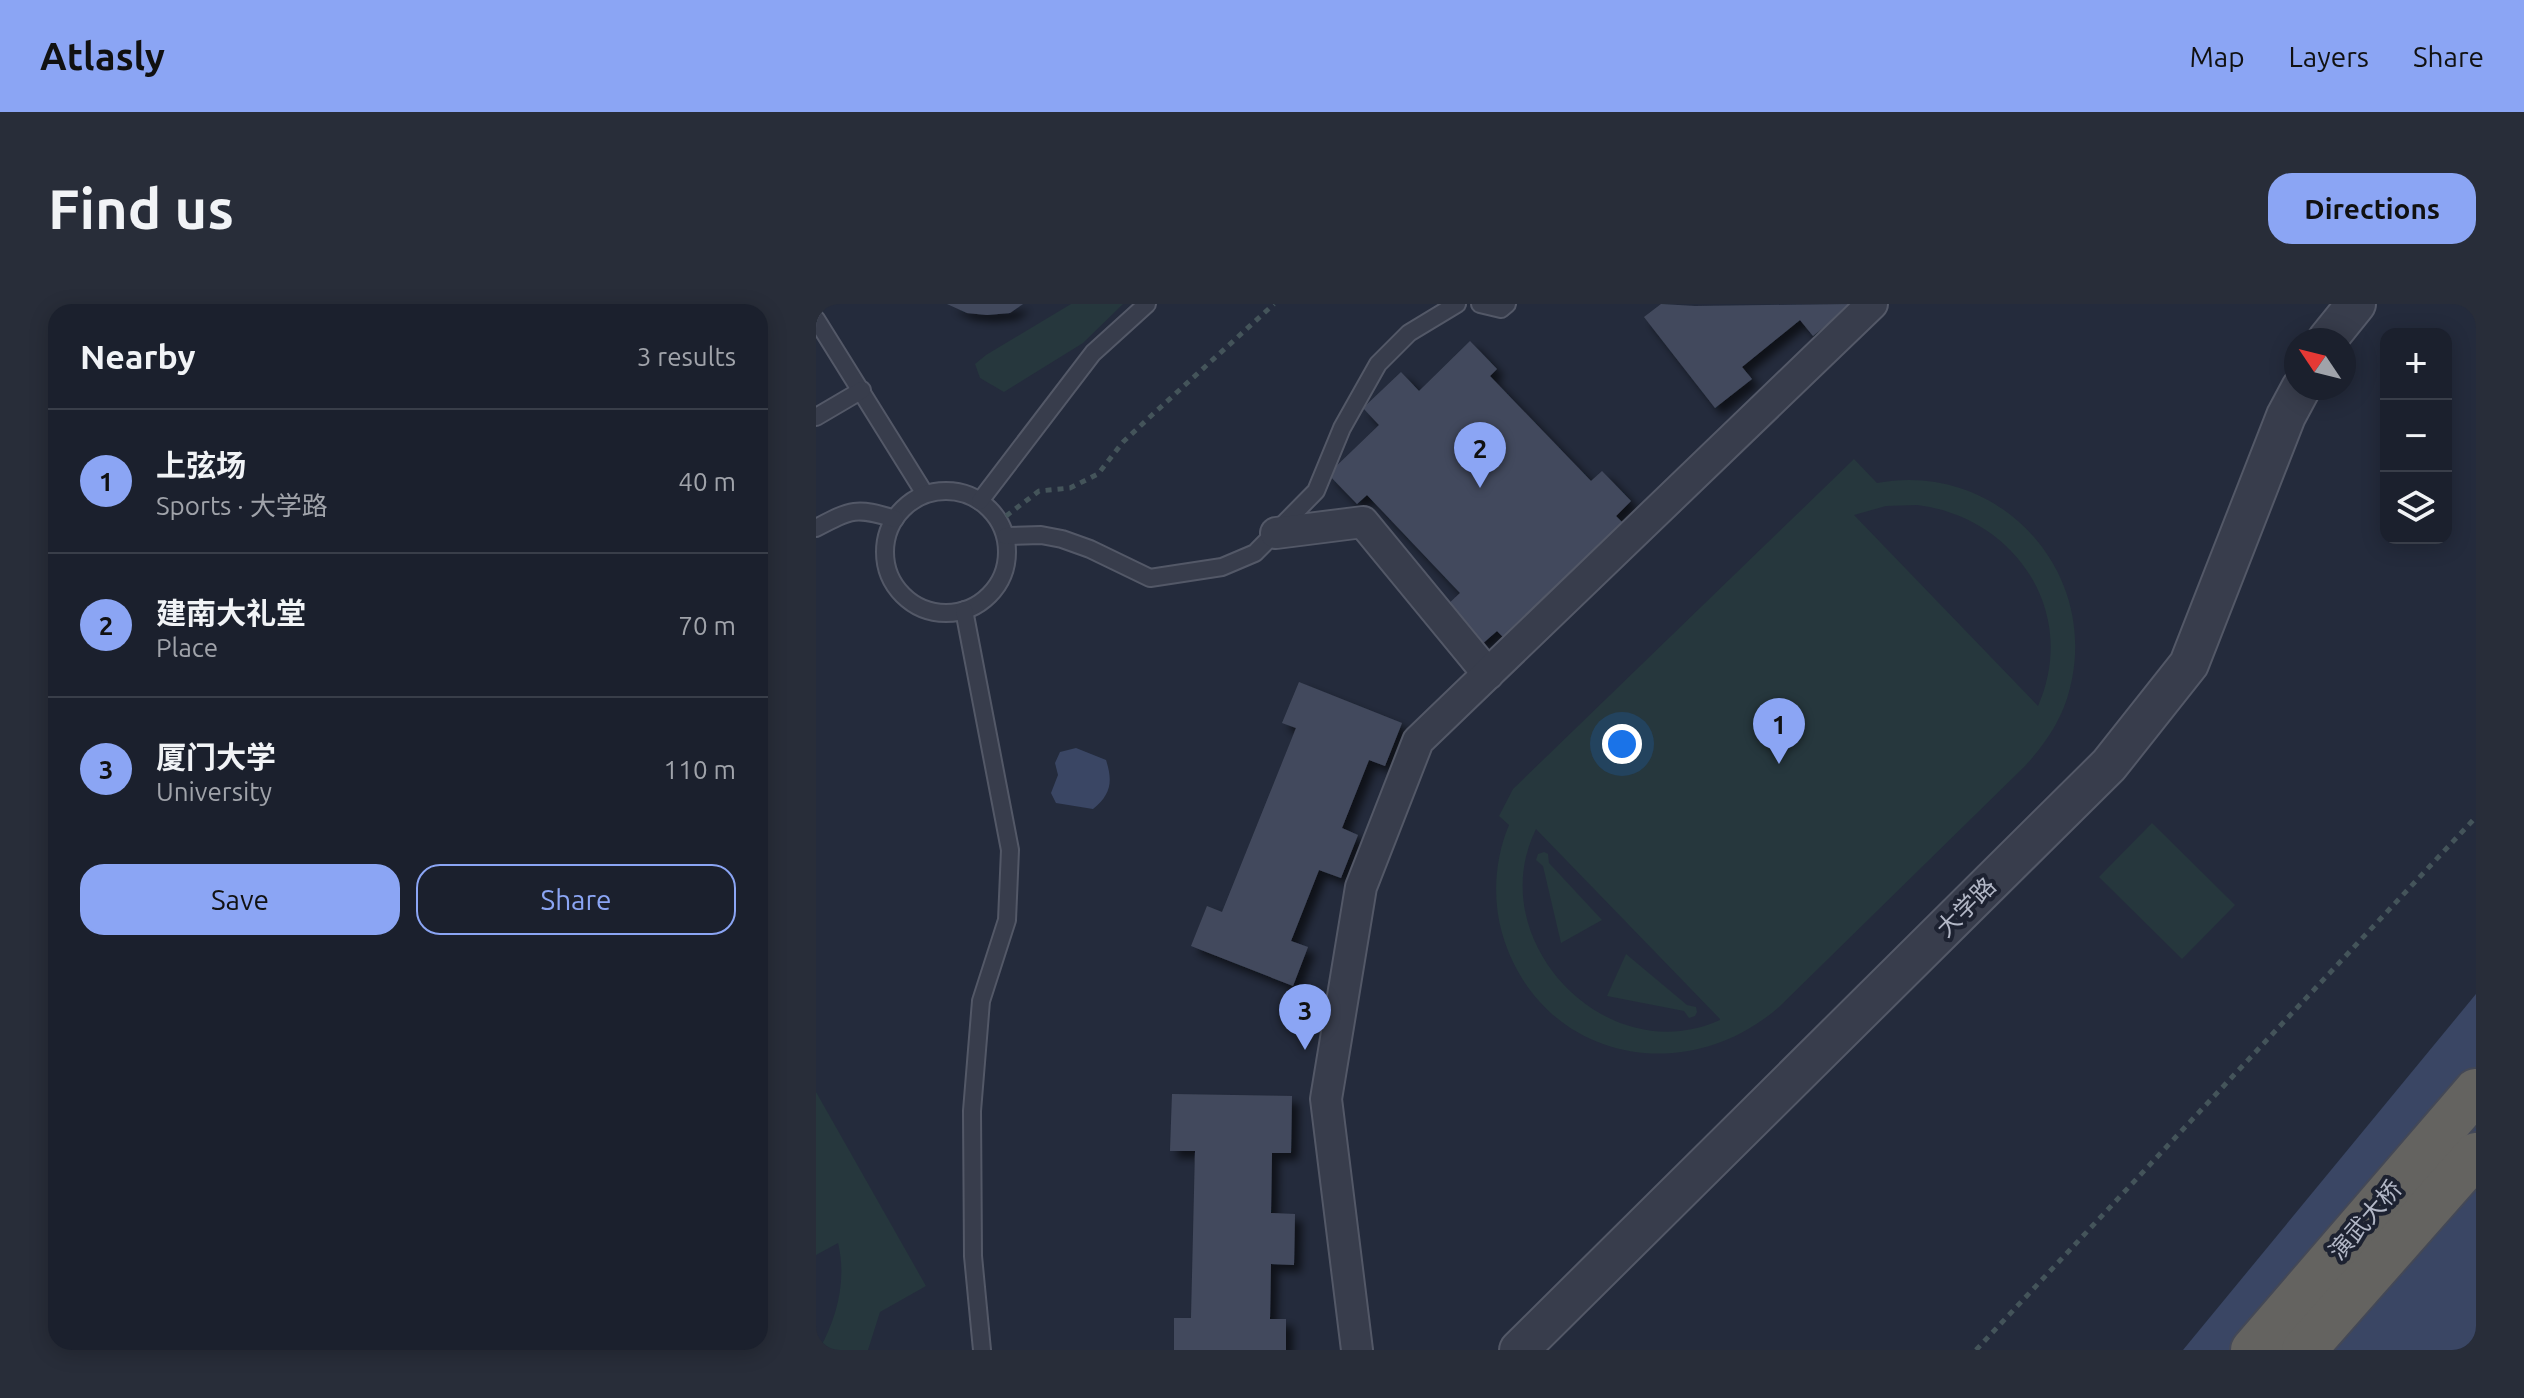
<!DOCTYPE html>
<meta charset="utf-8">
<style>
:root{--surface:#1b202d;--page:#282d39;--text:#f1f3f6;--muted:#a0a3aa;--line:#393e49;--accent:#8ba5f4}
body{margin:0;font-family:Ubuntu,"Noto Sans SC",sans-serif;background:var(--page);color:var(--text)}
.controls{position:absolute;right:24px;top:24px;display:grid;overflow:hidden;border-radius:16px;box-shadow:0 4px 20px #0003}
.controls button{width:72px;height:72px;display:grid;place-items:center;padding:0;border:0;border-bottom:2px solid var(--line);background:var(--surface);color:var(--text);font:40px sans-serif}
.compass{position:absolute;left:1468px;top:24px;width:72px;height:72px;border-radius:50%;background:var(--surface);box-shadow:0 4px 20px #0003;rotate:305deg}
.you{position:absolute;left:806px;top:440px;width:28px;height:28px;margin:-20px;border:6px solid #fff;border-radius:50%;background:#1a73e8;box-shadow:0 0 0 12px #1a73e833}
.badge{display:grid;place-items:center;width:52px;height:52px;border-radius:50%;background:var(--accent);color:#111;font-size:26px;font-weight:700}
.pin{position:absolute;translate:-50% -66px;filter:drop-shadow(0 2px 4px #0008)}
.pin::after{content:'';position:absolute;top:42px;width:28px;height:24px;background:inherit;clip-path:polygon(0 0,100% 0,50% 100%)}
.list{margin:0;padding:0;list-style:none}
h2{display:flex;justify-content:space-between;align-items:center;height:104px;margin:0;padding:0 32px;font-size:34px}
h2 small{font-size:26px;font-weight:400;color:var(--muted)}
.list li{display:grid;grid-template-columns:52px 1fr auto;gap:24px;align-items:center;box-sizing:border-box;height:144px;padding:0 32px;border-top:2px solid var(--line)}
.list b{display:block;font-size:30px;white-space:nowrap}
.list p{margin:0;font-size:26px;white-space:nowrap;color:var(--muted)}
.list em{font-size:26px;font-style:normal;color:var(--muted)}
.actions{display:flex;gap:16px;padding:24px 32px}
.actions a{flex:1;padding:18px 0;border:2px solid var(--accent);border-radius:24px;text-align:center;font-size:28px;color:var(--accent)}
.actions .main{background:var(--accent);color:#111}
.icon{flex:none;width:44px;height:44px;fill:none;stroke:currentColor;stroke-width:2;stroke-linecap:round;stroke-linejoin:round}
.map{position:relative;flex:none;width:1660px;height:1046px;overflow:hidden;border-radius:24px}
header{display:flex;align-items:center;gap:48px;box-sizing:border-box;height:112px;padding:0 40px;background:var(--accent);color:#111}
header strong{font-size:38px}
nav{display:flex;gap:44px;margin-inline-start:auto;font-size:28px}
.intro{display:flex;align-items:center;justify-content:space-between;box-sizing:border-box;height:192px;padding:0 48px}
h1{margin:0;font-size:56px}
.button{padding:20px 36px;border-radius:24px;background:var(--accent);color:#111;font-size:28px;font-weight:700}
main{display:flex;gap:48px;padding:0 48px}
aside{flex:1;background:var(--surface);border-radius:24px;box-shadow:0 4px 20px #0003}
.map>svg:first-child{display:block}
.green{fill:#26373d;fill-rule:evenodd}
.water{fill:#3a4664}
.building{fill:#434a5d;filter:url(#shadow)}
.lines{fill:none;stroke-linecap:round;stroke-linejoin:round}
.service-casing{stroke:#535867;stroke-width:20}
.minor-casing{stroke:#535867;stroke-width:34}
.tertiary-casing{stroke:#535867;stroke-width:42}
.trunk-casing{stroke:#434857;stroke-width:48}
.path{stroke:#44545a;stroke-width:5;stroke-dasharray:6 6;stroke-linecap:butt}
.service{stroke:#383d4c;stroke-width:16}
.minor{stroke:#383d4c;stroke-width:30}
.tertiary{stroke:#383d4c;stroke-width:38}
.trunk{stroke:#646360;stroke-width:44}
.labels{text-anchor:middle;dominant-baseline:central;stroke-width:8;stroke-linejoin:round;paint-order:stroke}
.street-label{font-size:24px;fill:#b3b8c7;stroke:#1d2231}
</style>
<header>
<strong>Atlasly</strong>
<nav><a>Map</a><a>Layers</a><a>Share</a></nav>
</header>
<div class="intro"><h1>Find us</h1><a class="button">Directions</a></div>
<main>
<aside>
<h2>Nearby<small>3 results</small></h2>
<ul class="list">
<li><span class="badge">1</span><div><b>上弦场</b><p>Sports · 大学路</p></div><em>40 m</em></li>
<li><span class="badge">2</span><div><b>建南大礼堂</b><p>Place</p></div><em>70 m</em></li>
<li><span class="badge">3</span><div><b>厦门大学</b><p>University</p></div><em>110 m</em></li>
</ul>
<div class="actions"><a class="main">Save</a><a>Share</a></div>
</aside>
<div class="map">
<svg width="1660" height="1046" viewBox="0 0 1660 1046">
<defs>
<filter id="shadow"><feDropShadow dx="7" dy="7" stdDeviation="4" flood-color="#0009"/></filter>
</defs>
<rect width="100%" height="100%" fill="#242b3c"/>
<g class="green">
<polygon points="255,0 307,0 267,39 188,88 164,74 159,60 170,51"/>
<path d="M1038 155 1061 179C1181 156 1284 265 1254 384 1247 414 1230 439 1209 462L963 703C868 786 723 756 686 629 676 594 679 554 693 521L683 512 697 485ZM1101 201C1200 213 1263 309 1222 402L1038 211 1070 202ZM720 525 904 715V716C790 768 665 636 720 525Z"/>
<polygon points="1336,519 1419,601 1366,655 1283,573"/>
<polygon points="728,548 732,550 733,559 786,616 745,639 727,562 720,556 722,550"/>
<polygon points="810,650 871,701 880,703 881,708 879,712 873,714 868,707 791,692"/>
<path d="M0 788 110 982 64 1008 52 1046H3C21 1014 31 976 22 939L0 951Z"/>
</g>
<g class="water">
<path d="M260 444 290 456C297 478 295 490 277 505L240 499 235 489 242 471 239 459 244 448Z"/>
<polygon points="1660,690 1660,1046 1367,1046"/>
</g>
<g class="building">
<polygon points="131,0 207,0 194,9 171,11 151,9"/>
<polygon points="845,0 879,2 1037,0 997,32 984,16 926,63 936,75 899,104 828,13"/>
<polygon points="654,37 681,65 674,72 775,177 786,167 815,197 800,212 812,224 693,339 681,327 665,341 629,303 644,289 551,191 541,200 512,170 563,121 547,104 585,68 603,87"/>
<polygon points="483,378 586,419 569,462 553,456 526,524 542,531 525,574 503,566 475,637 492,643 477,682 375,642 391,602 406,608 480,424 466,419"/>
<polygon points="356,790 476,792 475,849 456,849 455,909 479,910 478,961 455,960 454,1015 470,1015 470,1046 358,1046 358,1014 375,1014 379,847 354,847"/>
</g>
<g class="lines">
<g class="service-casing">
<g id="service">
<polyline points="664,0 685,5 691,0"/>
<polyline points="0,15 109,190"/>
<polyline points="0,113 46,86"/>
<circle cx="130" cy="248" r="61"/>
<polyline points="164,197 277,49 331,0"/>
<path d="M0 224C36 205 40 203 79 215"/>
<polyline points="190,232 225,231 246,235 274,245 334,274 406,263 439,249 500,187 526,124 562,60 593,29 641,0"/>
<polyline points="148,306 194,546 191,616 165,697 156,807 157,952 166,1046"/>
</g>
</g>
<g class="minor-casing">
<g id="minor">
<polyline points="460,229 547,218 672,370"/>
<polyline points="541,1046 510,795 545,583 602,437 1056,0"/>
</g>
</g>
<g class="tertiary-casing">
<g id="tertiary">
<polyline points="1511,36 1540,0"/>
<polyline points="703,1046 1293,461 1373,360 1470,112 1485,84"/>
</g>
</g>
<g class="trunk-casing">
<g id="trunk">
<polyline points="1437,1046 1660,787"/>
<polyline points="1488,1046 1660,851"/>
</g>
</g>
<g class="path">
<polyline points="190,212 223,187 254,184 282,170 307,138 336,111 458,0"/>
<polyline points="1160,1046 1660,513"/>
</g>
<use href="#service" class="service"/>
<use href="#minor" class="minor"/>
<use href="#tertiary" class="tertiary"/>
<use href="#trunk" class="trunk"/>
</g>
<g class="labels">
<g class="street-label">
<text transform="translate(1150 603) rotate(-45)">大学路</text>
<text transform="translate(1549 916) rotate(-49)">演武大桥</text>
</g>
</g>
</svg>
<div class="controls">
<button>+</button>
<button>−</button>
<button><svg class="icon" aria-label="layers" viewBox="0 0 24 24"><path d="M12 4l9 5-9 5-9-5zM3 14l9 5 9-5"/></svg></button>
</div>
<svg class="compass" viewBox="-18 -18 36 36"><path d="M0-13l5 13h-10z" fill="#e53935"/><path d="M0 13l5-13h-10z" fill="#a0a3aa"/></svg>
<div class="you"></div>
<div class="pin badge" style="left:963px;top:460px">1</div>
<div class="pin badge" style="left:664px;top:184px">2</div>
<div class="pin badge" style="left:489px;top:746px">3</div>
</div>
</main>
